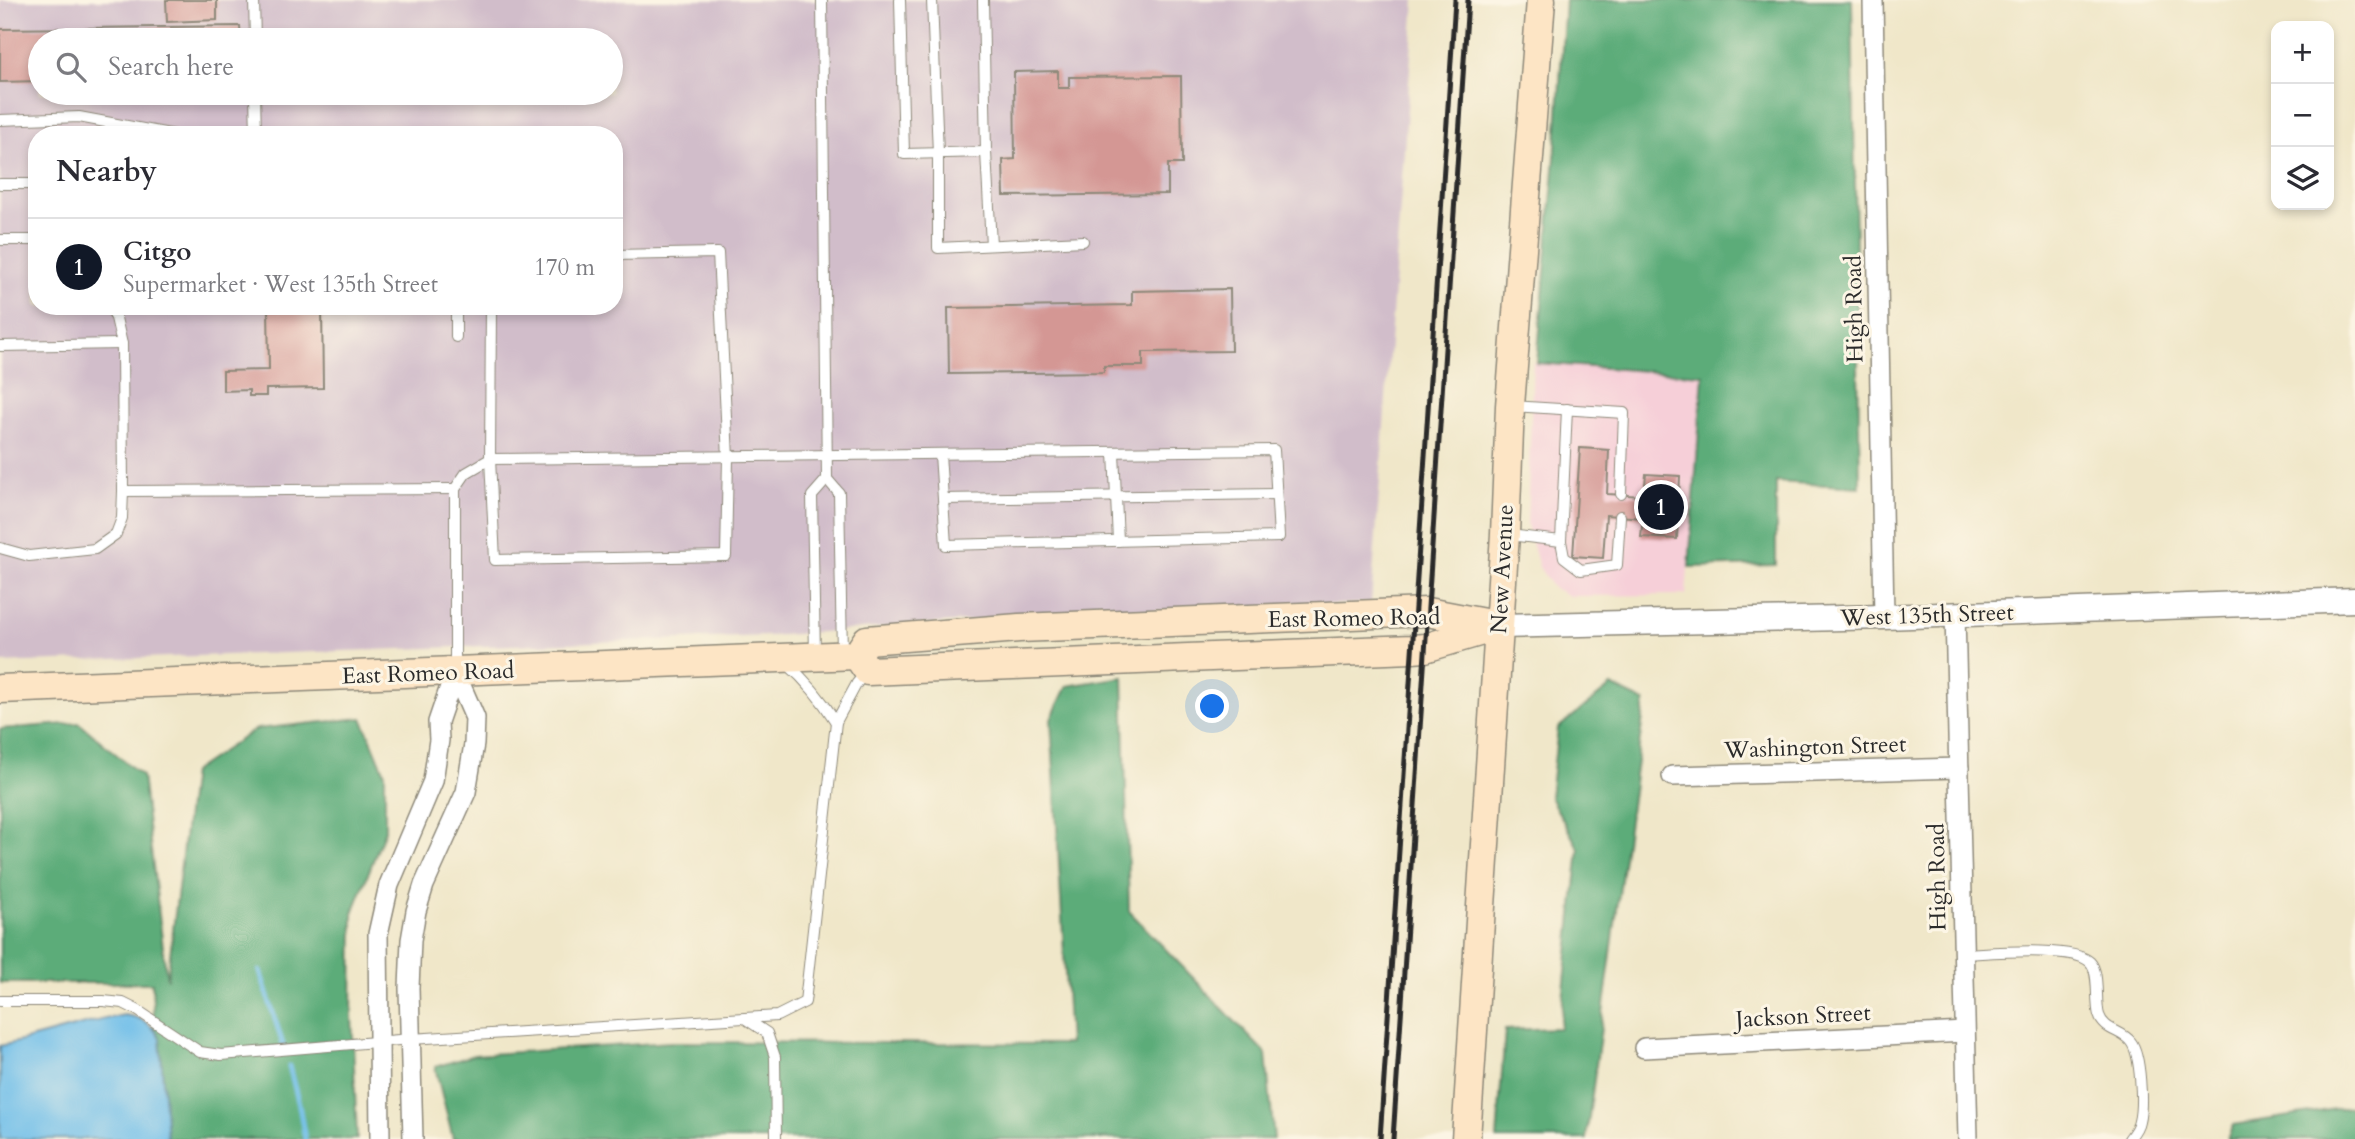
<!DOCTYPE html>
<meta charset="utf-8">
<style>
:root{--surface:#fff;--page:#f7f7f7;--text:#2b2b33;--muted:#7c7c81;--line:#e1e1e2;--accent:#111827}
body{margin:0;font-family:Cardo,serif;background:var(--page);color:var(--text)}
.controls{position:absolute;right:21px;top:21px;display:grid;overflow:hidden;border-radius:14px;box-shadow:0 4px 10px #0003}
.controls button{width:63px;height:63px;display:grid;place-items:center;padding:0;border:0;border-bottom:2px solid var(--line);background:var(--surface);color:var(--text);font:35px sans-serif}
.you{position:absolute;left:1213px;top:707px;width:24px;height:24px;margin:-18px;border:5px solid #fff;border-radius:50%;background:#1a73e8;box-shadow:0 0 0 10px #1a73e833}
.badge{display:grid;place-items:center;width:46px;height:46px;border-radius:50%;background:var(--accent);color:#fff;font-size:23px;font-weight:700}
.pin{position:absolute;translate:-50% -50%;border:4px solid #fff;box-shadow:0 2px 7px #0006}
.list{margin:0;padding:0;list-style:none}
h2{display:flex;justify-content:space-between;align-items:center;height:91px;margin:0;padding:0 28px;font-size:30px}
h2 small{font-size:23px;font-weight:400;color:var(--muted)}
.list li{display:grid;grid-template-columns:46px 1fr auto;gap:21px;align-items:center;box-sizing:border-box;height:98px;padding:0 28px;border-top:2px solid var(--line)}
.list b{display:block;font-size:26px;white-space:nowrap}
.list p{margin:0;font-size:23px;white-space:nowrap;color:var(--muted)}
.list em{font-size:23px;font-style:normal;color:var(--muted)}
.icon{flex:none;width:38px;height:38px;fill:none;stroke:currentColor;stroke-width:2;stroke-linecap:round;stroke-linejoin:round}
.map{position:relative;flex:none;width:2355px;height:1139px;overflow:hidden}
.search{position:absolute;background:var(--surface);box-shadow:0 4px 10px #0003;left:28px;top:28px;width:595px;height:77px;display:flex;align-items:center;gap:18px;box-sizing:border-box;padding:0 24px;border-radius:38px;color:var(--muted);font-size:26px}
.panel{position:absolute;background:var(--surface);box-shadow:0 4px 10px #0003;left:28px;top:126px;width:595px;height:189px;border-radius:28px}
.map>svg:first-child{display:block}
.built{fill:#f6cfd8}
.industrial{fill:#d1bdca;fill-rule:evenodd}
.forest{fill:#5bac79;stroke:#436c52;stroke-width:2}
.water{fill:#6ebee9;stroke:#4c748a;stroke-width:2}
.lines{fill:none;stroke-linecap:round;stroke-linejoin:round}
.stream{stroke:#6ebee9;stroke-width:5}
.building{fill:#d49794}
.service-casing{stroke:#8e897a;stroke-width:12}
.minor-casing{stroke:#8e897a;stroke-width:22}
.tertiary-casing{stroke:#8e897a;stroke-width:27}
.secondary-casing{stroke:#8e897a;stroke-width:31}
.service{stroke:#fff;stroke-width:10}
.minor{stroke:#fff;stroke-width:19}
.tertiary{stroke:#fff;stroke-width:24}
.secondary{stroke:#fde5c5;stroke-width:28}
.rail{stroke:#2b2b2b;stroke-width:5}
.labels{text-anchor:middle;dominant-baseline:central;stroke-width:6;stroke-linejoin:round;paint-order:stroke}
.street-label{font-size:23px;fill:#2b2b2b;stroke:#fcf5e5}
</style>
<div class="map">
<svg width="2355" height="1139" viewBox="0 0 2355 1139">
<rect width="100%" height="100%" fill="#fcf5e5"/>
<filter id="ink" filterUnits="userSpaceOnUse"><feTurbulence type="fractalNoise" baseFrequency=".0143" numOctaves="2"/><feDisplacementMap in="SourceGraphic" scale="14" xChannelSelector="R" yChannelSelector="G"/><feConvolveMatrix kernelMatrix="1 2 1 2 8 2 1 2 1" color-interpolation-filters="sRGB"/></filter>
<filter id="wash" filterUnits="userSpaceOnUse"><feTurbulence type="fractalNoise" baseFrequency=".00686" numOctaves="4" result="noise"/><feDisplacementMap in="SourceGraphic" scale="28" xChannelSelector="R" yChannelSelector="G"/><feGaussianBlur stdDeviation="1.57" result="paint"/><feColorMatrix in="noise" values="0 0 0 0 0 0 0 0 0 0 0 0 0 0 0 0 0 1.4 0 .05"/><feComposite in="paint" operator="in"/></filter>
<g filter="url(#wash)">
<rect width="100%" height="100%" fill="#f0e7c9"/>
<polygon class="built" points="1533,362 1703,375 1686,595 1569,596 1552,587 1539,567 1527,525"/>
<path class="industrial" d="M0 0H1415L1371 603 1059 614 769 636 0 663ZM40 40H611V93H40ZM37 135H614V306H37Z"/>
<g class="forest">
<polygon points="1565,0 1852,0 1860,487 1776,482 1776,565 1689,567 1703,375 1537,363 1556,146"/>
<polygon points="1123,677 1129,911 1266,1054 1274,1139 453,1139 435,1067 474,1055 671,1042 1069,1044 1051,719 1067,686"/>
<polygon points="1611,686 1645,702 1586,1139 1497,1139 1505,1030 1560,1028 1579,849 1550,797 1558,728"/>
<polygon points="362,718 385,773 385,830 353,913 352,1016 357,1139 167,1139 160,1038 154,1027 152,983 0,983 0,729 79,723 142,776 167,980 192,772 256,729"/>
<polygon points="2355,1106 2355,1139 2227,1139 2233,1125"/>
</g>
<path class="water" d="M124 1015C141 1017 151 1023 160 1038L167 1139H0V1046C42 1037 82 1023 124 1015Z"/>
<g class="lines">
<g class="stream">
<polyline points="260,971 283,1045"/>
<polyline points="289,1066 299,1105 305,1139"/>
</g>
</g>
<g id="blocks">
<g class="building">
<polygon points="166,0 217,0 217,20 167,22"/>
<polygon points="240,26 241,40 40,40 40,81 0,82 0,29"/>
<polygon points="1058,71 1058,88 1069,88 1069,77 1181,76 1182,164 1168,164 1168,194 1004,196 1003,160 1015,159 1014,72"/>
<polygon points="1230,289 1231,351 1143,352 1143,366 1104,366 1104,372 949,374 948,308 1132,305 1132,291"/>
<polygon points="268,306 322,306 323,388 266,389 266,396 249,396 249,390 223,391 223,371 269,370"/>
<polygon points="1580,448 1609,450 1607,494 1644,496 1646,474 1680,476 1677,539 1641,537 1643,518 1606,515 1603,558 1573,556"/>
</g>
</g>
</g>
<g filter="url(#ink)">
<use href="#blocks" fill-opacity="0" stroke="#8e897a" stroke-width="2"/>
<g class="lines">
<g class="service-casing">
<g id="service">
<polyline points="254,0 255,40"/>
<polyline points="822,0 827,479 839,493 842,653"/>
<polyline points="900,0 904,154 986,152"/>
<polyline points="932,0 938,154 938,248 1083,241"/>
<polyline points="983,0 986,152 991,245"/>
<polyline points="255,93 256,135"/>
<polyline points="0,120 79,117 175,135"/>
<polyline points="0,184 37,184"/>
<polyline points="0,240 37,240"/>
<polyline points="110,306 116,318 122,344 123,491 455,489"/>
<polyline points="491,306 490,459 495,560 726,556 728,458 718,253 614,255"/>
<polyline points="456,337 456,306"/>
<polyline points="0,346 122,344"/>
<polyline points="1511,406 1624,413 1621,494"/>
<polyline points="1114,452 1118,541"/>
<polyline points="940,454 943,499 1275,494"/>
<polyline points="1509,535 1561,541 1564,557 1581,570 1617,565 1620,516"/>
<polyline points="1561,541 1567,409"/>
<polyline points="0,548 29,556 95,549 116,534 122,518 123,491"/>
<polyline points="815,655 812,496 827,479"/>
<path d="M787 664C808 682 822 700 836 722"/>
<polyline points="455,668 455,489 466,473 490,459 1274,450 1279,537 946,545 943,499"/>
<path d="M1963 954C1989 953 2073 945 2090 962 2100 972 2095 1002 2099 1015 2104 1031 2122 1030 2131 1042 2141 1055 2143 1105 2139 1121 2138 1128 2133 1134 2129 1139"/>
<polyline points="0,1001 103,1001 123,1003 137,1010 200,1052 221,1055 411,1039 777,1016 805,1002 836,722 857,683 867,672"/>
<polyline points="746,1019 767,1033 775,1057 776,1139"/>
</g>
</g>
<g class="minor-casing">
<g id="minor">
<polyline points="1873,0 1884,617"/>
<polyline points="1955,614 1968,1139"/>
<polyline points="1672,776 1959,768"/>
<polyline points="1644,1048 1965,1032"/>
<polyline points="380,1139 378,934 389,885 433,781 439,740 438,722 455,672"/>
<polyline points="413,1139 409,988 411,940 416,911 424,885 466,792 474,744 475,718 455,672"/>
</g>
</g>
<g class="tertiary-casing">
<polyline id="tertiary" points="1499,626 1884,617 2355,600"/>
</g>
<g class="secondary-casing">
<g id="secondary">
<polyline points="857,655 868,671 1412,649 1425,648 1499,626"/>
<polyline points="857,655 867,640 1019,628 1427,612 1495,625"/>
<polyline points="0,689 857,655"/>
<polyline points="1466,1139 1505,534 1510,406 1541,0"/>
</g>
</g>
<use href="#service" class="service"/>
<use href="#minor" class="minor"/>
<use href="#tertiary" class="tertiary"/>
<use href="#secondary" class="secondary"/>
<g class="rail">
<polyline points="1380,1139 1455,0"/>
<polyline points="1393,1139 1468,0"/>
</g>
</g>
</g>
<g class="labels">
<g class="street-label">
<text transform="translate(1854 309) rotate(-91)">High Road</text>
<text transform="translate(1502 569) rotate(-87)">New Avenue</text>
<text transform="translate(1927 615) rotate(-2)">West 135th Street</text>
<text transform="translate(1354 618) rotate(-1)">East Romeo Road</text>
<text transform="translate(428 673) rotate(-2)">East Romeo Road</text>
<text transform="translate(1815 747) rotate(-2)">Washington Street</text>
<text transform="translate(1937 877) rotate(-91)">High Road</text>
<text transform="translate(1803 1016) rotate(-3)">Jackson Street</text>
</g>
</g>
</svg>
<div class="controls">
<button>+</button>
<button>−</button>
<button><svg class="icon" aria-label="layers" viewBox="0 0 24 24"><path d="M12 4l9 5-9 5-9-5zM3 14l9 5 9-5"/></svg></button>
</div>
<div class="you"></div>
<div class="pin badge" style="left:1661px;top:507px">1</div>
<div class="search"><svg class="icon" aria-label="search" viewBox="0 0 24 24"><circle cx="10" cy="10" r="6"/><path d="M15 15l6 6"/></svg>Search here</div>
<section class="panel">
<h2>Nearby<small></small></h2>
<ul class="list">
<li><span class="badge">1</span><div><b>Citgo</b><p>Supermarket · West 135th Street</p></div><em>170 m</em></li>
</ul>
</section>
</div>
